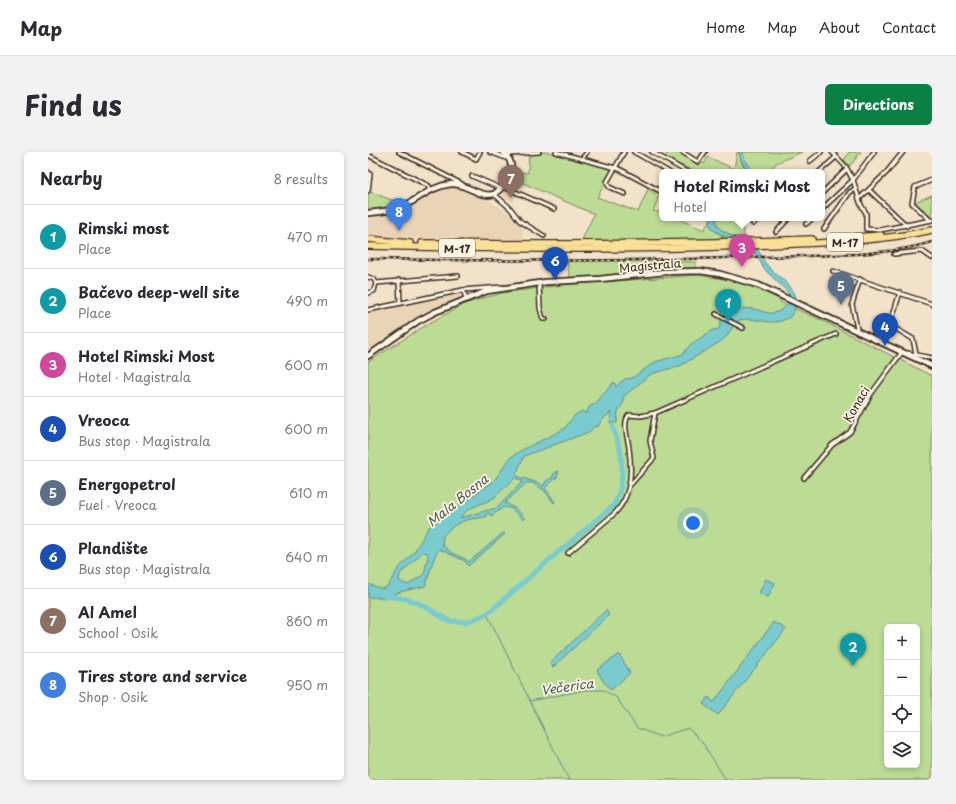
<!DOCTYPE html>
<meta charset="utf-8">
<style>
:root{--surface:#fff;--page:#f2f2f3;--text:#2b2b33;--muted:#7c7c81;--line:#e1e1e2;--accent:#0b8043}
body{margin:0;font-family:"Playpen Sans",sans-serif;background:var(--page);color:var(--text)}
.controls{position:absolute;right:12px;bottom:12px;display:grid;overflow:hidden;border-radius:6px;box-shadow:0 2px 6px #0003}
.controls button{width:36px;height:36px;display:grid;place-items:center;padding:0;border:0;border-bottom:1px solid var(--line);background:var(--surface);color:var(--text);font:20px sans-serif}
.you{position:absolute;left:325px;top:371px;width:14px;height:14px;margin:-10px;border:3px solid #fff;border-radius:50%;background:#1a73e8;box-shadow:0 0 0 6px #1a73e833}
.badge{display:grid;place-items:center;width:26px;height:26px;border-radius:50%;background:var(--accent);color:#fff;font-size:13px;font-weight:700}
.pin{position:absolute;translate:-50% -33px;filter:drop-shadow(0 1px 2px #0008)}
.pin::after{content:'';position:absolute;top:21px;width:14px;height:12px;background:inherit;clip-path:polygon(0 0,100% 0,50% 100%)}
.popup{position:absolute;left:291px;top:17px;width:166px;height:52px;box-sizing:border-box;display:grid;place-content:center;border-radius:6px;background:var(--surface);filter:drop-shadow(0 1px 3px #0005);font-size:13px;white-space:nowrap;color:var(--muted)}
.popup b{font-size:15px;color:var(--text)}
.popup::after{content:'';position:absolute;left:50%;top:100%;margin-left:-8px;border:8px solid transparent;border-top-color:var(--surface)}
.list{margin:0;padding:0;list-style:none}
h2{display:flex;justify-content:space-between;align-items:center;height:52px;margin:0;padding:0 16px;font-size:17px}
h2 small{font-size:13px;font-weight:400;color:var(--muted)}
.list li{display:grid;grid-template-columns:26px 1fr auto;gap:12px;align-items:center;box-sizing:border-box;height:64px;padding:0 16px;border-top:1px solid var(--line)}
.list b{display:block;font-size:15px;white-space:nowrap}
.list p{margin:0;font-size:13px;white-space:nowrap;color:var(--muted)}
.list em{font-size:13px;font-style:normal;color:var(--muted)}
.icon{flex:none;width:22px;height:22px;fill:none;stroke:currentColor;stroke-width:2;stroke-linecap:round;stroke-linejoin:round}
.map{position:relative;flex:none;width:564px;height:628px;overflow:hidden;border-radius:6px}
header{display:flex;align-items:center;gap:24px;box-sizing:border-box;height:56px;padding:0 20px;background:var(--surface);border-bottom:1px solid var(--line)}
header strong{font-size:19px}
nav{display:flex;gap:22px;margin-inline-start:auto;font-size:14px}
.intro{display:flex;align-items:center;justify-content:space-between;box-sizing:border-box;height:96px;padding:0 24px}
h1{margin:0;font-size:28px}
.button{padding:10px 18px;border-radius:6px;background:var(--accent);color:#fff;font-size:14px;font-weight:700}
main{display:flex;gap:24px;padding:0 24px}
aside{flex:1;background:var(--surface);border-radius:6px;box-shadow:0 2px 6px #0003}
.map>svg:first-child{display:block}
.built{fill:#ead4b7}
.green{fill:#bcdc95;stroke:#7c835a;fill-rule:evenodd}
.water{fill:#7acbd0;stroke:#618b89;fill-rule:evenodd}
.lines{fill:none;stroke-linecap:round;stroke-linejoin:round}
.stream{stroke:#618b89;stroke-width:1}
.river{stroke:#7acbd0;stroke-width:5}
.minor-casing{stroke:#3b2a1e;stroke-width:6}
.secondary-casing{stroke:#3b2a1e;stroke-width:8}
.trunk-casing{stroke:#3b2a1e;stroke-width:8}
.minor{stroke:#fcf5e5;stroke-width:3}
.secondary{stroke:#fcf5e5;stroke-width:4.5}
.trunk{stroke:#fadf96;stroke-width:5.5}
.rail-casing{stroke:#3b2a1e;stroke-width:2.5}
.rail{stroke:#fcf5e5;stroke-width:1;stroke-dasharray:3;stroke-linecap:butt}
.labels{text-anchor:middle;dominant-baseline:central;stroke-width:3.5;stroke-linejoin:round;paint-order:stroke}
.shield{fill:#fcf5e5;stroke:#75675a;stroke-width:1}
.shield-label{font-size:11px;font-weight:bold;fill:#3b2a1e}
.street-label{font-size:12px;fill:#3b2a1e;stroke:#fcf5e5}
.water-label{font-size:13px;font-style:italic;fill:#4e5a53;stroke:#fcf5e5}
</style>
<header>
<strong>Map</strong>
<nav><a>Home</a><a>Map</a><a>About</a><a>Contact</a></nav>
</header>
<div class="intro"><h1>Find us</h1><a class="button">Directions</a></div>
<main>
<aside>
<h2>Nearby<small>8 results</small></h2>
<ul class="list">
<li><span class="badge" style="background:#0f9aa8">1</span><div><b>Rimski most</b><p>Place</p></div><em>470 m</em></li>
<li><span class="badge" style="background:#0f9aa8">2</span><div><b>Bačevo deep-well site</b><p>Place</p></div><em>490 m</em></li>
<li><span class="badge" style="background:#d1479c">3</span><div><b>Hotel Rimski Most</b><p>Hotel · Magistrala</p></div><em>600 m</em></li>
<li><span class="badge" style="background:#1a4fb4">4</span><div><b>Vreoca</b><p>Bus stop · Magistrala</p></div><em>600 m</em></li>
<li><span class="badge" style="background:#5c6f8a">5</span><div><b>Energopetrol</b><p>Fuel · Vreoca</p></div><em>610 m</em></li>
<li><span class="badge" style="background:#1a4fb4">6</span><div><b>Plandište</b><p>Bus stop · Magistrala</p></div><em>640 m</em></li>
<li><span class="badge" style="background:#8d6e63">7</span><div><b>Al Amel</b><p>School · Osik</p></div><em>860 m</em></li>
<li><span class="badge" style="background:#3f7fe0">8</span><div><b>Tires store and service</b><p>Shop · Osik</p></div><em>950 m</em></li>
</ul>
</aside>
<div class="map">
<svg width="564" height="628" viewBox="0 0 564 628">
<rect width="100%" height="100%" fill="#f2e2ca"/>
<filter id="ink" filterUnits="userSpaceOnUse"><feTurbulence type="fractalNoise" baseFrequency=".025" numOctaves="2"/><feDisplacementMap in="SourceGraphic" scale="8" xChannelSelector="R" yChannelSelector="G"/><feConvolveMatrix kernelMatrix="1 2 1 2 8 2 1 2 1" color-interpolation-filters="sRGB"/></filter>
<g filter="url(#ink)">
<g class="built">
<polygon points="80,33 102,36 154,70 155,91 0,86 0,62 32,55"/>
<polygon points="135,35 149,42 145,50 130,42"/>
<polygon points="95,139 99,148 50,169 0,203 0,160"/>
</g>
<g class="green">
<polygon points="179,0 193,2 246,18 229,45 270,60 280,37 291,44 285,59 294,61 294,66 308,66 336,78 343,66 342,69 344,77 356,85 344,88 320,89 213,90 226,62 141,25 146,19 160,21 161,1"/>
<polygon points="300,0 315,0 336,12 340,5 366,17 369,0 371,0 374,12 381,20 327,20 297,6"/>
<polygon points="374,0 434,0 408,11 401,20 386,20 377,8"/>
<polygon points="481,0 493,0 482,14 476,8"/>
<polygon points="0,39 37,53 0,62"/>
<polygon points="564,43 564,64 548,52 549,49"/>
<path d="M348 66H373L377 89C367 84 347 80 348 66Z"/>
<polygon points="199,108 328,110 328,116 202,128"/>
<path d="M330 123 363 128 392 138 413 148 412 150 416 152 449 166 564 224V628H0V210L63 170 99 151 134 141 194 133ZM519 475H549V613H519Z"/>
</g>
<g class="water">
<path d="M371 0H374L377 8 386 20H381C376 14 372 8 371 0Z"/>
<path d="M343 66H348C346 82 375 86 386 94 392 98 393 106 398 112 410 128 441 138 423 164 404 178 387 162 369 169L358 185 352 190 312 214 283 222 256 244 255 246 256 250 250 259 249 271H242L243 260 233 269 230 275 227 274 221 280 156 304 148 322 149 324 173 332 175 335 178 329 184 326 186 321 191 319 189 325 177 336 187 350 186 351 176 338 164 331H158L137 351 147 356 157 367 155 368 144 357 136 355 123 364 121 361 118 362V365C100 367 87 369 75 384L74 393C79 397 82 400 86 402 92 405 96 405 101 410L135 381 137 382 100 414 97 409 71 397C64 407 62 422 57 434L32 440 20 446 0 445V432L14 437 20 434 30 417 46 400 61 375 126 329 142 306 152 299 196 277 207 263 214 259 218 262 221 255 228 251 246 230 248 235 253 230 257 227 264 226 287 210 315 202 323 192 331 187 345 178 351 177C352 174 352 171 353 168 357 155 379 155 390 158 395 159 400 162 405 161 414 160 416 154 423 149L420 140 396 117 388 102 344 77 341 71ZM147 326 155 329 129 356C117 358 105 363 92 366 101 353 115 353 127 345 128 344 146 327 147 326ZM55 400 59 401 60 404 56 422 40 433 31 429 32 422Z"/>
<polygon points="398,427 407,431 400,445 391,441"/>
<polygon points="238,458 241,463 185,515 182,511"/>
<polygon points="406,470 418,477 350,563 335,552 340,545 346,550"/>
<polygon points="251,502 262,521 243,538 235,529 229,518"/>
</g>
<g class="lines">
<g class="stream">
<polyline points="119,462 201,628"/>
<polyline points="162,549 217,538 235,538 248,545 269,576 293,585 320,576 334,590 358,628"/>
</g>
<g class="river">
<polyline points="197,395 246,353 252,338 254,322 253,301 245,275"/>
<polyline points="17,444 39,447 52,452"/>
<polyline points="54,453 81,469 98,470 119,462 194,397"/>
</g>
<g class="minor-casing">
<g id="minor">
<polyline points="31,0 94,32"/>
<polyline points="94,0 108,7 112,0"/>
<polyline points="122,0 138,6 143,2 171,0"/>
<polyline points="188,0 251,17 294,40"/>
<polyline points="256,0 239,30 241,35 257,42"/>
<polyline points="266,0 301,20"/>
<polyline points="284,0 319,20"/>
<polyline points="314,0 330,10 337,0"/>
<polyline points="464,0 478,15 485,28 493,53 498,61 498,77 512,78 564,68"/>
<polyline points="0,3 61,34 61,38"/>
<polyline points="214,7 219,0"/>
<polyline points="442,9 453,0"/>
<polyline points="0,20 2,22 0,39"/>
<polyline points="451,20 468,5"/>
<polyline points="104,24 132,36"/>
<polyline points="134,34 186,57"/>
<polyline points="501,38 539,74"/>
<polyline points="454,41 479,17"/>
<polyline points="126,42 142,56 152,69 176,84"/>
<polyline points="491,47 518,21 535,0"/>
<polyline points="454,57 485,28 506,0"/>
<polyline points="562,68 544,51 547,35 564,28"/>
<polyline points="385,72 391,66"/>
<polyline points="438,72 445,66"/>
<polyline points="456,77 482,40 488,37"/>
<polyline points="408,80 421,66"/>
<polyline points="526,102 554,99 564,106"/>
<polyline points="465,119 564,152"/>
<polyline points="0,125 6,127 8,131 6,139 0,141"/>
<polyline points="31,128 32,151"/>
<polyline points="8,131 90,124"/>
<polyline points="171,131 172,156 175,167 178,167"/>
<polyline points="95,138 98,146"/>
<polyline points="532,140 523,170 525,175 545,187 548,202"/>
<polyline points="0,158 95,138 134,135"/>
<polyline points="348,162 375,176"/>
<polyline points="489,177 484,152 492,127"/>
<polyline points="539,201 564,206"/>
<polyline points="436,326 464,293 482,280 503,242 534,200"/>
<polyline points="262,333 286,306 282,289 287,261"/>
<path d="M200 401 247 361C264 343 264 320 261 296 260 286 254 271 261 263L273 264 287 261 468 182"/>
</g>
</g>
<g class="secondary-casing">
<g id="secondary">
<path d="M0 61C12 60 25 59 36 54 52 46 64 34 83 32 99 31 110 46 126 42 141 32 151 13 135 0"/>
<polyline points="0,204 50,169 67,160 119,139 178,130 232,127 296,120 332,119 352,122 390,133 564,214"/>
</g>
</g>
<g class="trunk-casing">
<g id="trunk">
<polyline points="488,85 513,83"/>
<polyline points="0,87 42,91"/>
<path d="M54 91C184 93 314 92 444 87"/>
<path d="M0 94C127 97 254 99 381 94 442 91 504 91 564 78"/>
</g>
</g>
<use href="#minor" class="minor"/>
<use href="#secondary" class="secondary"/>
<use href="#trunk" class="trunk"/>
<g class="rail-casing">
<path id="rail" d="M0 107C129 109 258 110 387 105 442 103 512 106 564 90"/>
</g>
<use href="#rail" class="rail"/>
</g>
</g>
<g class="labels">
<g class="shield">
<rect x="459" y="81" width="36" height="18" rx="3"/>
<rect x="71" y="87" width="36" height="18" rx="3"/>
</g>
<g class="shield-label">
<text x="477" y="90">M-17</text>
<text x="89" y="96">M-17</text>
</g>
<g class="street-label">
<text transform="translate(282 113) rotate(-5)">Magistrala</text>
<text transform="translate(488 252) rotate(-60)">Konaci</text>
</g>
<g class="water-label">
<text transform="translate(89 348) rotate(-39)">Mala Bosna</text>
<text transform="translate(199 534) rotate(-8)">Večerica</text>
</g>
</g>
</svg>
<div class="controls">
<button>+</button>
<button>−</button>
<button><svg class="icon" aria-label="locate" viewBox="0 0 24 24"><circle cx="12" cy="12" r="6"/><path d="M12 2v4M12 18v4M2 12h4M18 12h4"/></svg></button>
<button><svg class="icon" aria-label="layers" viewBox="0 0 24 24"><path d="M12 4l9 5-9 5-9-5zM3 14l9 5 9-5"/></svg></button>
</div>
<div class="you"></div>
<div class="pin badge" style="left:360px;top:170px;background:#0f9aa8">1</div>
<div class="pin badge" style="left:485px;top:514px;background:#0f9aa8">2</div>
<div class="pin badge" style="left:374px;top:115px;background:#d1479c">3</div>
<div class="popup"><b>Hotel Rimski Most</b>Hotel</div>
<div class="pin badge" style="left:517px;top:194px;background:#1a4fb4">4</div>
<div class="pin badge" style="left:473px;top:153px;background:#5c6f8a">5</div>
<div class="pin badge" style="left:187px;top:128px;background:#1a4fb4">6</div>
<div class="pin badge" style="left:143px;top:46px;background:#8d6e63">7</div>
<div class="pin badge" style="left:31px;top:79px;background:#3f7fe0">8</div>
</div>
</main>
